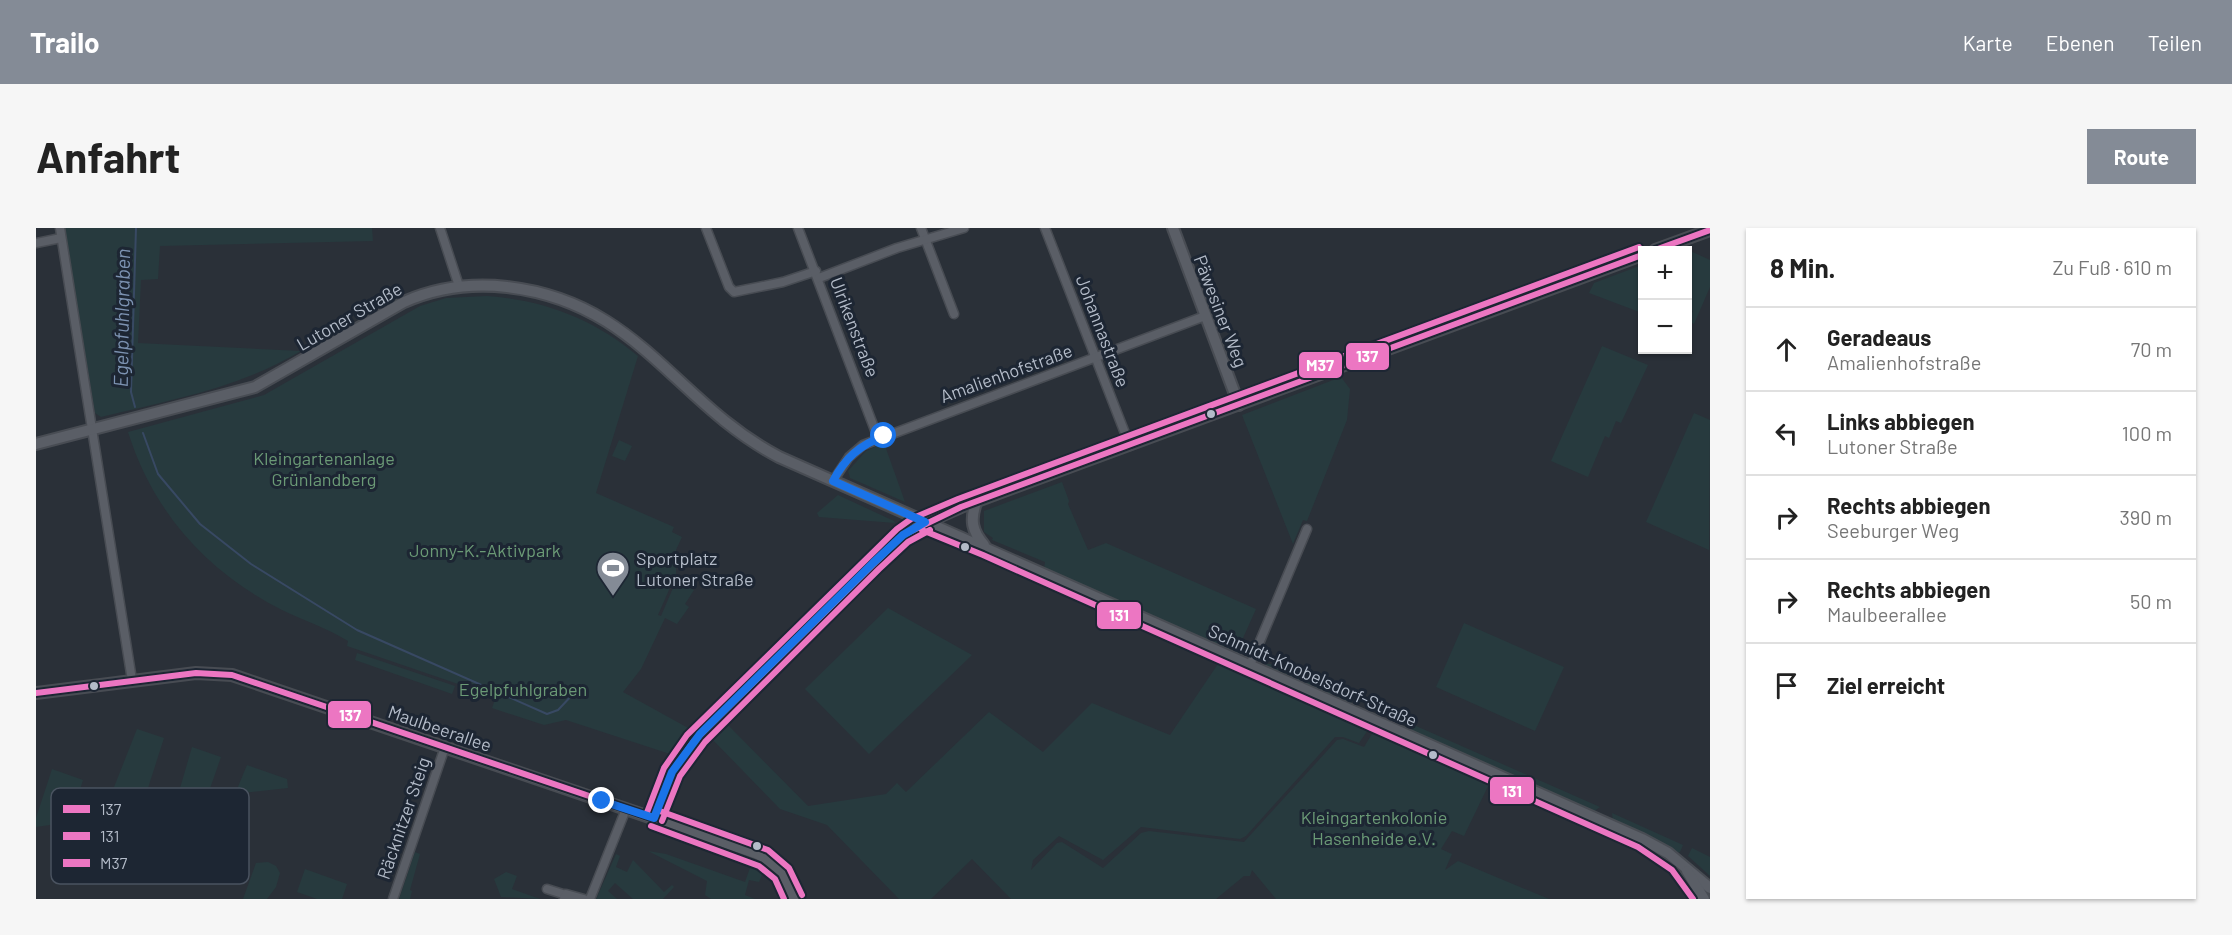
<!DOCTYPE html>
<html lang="de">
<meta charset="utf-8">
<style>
:root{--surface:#fff;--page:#f6f6f6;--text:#222;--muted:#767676;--line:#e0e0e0;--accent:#848b96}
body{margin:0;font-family:Barlow,sans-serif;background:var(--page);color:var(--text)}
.controls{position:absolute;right:18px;top:18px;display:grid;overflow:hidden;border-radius:0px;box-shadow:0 2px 4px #0004}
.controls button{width:54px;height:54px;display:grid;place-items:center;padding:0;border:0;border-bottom:2px solid var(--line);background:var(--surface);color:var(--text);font:30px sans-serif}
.stop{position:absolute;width:18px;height:18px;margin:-14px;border:4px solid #1a73e8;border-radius:50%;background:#fff}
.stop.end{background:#1a73e8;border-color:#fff;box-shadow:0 2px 6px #0008}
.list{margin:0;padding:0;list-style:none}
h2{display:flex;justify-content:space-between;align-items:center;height:78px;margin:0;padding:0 24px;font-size:26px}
h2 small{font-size:20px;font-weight:400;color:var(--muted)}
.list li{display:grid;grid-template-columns:39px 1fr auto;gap:18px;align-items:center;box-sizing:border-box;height:84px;padding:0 24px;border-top:2px solid var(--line)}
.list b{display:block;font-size:22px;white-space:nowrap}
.list p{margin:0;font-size:20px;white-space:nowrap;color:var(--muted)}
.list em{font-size:20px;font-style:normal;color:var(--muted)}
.icon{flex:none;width:33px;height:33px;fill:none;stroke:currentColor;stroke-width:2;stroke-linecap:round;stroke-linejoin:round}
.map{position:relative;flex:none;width:1674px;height:671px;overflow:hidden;border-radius:0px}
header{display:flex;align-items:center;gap:36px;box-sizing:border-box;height:84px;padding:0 30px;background:var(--accent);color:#fff}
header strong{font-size:28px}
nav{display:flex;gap:33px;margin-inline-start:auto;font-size:21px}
.intro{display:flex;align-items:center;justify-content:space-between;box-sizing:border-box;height:144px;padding:0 36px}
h1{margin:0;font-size:42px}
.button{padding:15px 27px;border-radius:0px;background:var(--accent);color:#fff;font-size:21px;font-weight:700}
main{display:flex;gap:36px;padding:0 36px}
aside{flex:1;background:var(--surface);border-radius:0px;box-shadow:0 2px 4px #0004}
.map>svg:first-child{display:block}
.green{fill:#273a3e}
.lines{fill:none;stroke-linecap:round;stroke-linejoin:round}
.stream{stroke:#384963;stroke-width:2}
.minor-casing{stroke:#484c53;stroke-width:11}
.tertiary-casing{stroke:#484c53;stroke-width:14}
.minor{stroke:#5a5e66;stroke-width:8}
.tertiary{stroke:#5a5e66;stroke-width:10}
.bus-1-casing{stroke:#1d2633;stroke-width:10}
.bus-2-casing{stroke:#1d2633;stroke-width:10}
.bus-3-casing{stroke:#1d2633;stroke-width:10}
.bus-1{stroke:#ec76c2;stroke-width:6}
.bus-2{stroke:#ec76c2;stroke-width:6}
.bus-3{stroke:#ec76c2;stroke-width:6}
.route{stroke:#1a73e8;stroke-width:8}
.bus-dot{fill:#b4bcc9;stroke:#1d2633;stroke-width:2}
.labels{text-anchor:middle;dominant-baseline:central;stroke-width:6;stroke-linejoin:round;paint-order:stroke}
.street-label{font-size:18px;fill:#b4bcc9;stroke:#1d2633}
.park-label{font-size:18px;fill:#6b9a76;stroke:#1d2633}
.poi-label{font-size:18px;fill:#b4bcc9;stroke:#1d2633;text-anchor:start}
.water-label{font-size:20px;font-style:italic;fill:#7c92b1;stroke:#1d2633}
.key{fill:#1d2633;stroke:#4a5360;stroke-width:1.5}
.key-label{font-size:16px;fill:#b4bcc9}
.line-badge{stroke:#1d2633;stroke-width:2}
.badge-label{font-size:16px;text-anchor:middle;font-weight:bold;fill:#fff}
</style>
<header>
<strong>Trailo</strong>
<nav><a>Karte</a><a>Ebenen</a><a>Teilen</a></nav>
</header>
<div class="intro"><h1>Anfahrt</h1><a class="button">Route</a></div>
<main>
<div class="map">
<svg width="1674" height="671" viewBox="0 0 1674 671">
<rect width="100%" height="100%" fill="#2a3038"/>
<g class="green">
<path d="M28 0H336L337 13 124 18 122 51 105 52 102 115 265 123C203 160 134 172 65 189L59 185Z"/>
<polygon points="1650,21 1674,32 1674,59 1658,96 1652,93 1657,83 1652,80 1652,22 1647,22"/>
<polygon points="1606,37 1606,85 1553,65 1558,55"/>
<path d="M451 68C508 72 558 91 602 128L560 265 638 299 636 304 646 309 640 322V346L622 387 625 388 640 353 658 362 649 376 653 379 641 396 629 390 605 441 587 464 654 501 634 526 530 492 508 497 456 480 460 469 311 418 312 413C291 400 269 393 246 382 171 344 117 284 92 204L228 167 384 78 410 70Z"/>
<polygon points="1566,118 1612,137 1585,195 1580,193 1573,210 1569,208 1552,249 1515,233"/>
<polygon points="1305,149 1314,161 1311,192 1271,293 1267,292 1257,316 1206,187"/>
<polygon points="1658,185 1674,192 1673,322 1610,294"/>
<polygon points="583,212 596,218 589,233 576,228"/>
<polygon points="848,215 869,274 814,250 812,243 830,223"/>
<polygon points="1026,254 1033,273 1032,276 1052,322 1070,315 1220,381 1203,419 1207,421 1204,428 1008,341 1009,334 956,312 957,310 948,304 948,283"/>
<polygon points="802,267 858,293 859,295 783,289 781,285"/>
<polygon points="852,380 936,427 833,526 769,461"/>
<polygon points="1428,395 1528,439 1499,503 1400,459"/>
<polygon points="321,425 419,458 416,466 319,432"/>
<polygon points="1184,433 1334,499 1323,515 1307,509 1299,509 1210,608 1204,611 1105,599 1067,632 1023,608 997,632 995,642 1021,615 1026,614 1067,640 1105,605 1113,603 1208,614 1301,512 1307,511 1328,519 1339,501 1455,552 1428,608 1416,603 1405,621 1416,626 1409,642 1422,633 1513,671 1240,671 1216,642 1214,648 1208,648 1180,671 975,671 936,631 895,671 863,671 791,597 744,581 675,510 690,495 772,578 850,566 861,555 870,564 953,484 1007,524 1056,475 1134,507"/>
<polygon points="1228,436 1240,436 1318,471 1314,476 1227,438"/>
<polygon points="1371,494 1564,579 1557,584 1368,500"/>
<polygon points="101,501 128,510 105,582 67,587"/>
<polygon points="156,519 185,529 170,572 140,574"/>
<polygon points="211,537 251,551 252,560 199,566"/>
<polygon points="16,541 47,552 34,594 0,599 0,590"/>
<polygon points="1576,585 1647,617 1644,624 1640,625 1617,611 1577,593"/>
<polygon points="1656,620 1674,629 1674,648 1652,628"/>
<polygon points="612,623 630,626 709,654 715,637 728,642 723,654 713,652 709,667 719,671 675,671 669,667 671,653"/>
<polygon points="379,624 384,626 374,662 376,663 374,671 363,671"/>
<polygon points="580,626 584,628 580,639 591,644 597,632 628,664 636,657 638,659 627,671 597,671 579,655 572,663 581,671 560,671"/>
<polygon points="232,634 240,638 244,645 240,659 231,671 207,671 220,635"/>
<polygon points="269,641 311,656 306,671 281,671 261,664"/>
<polygon points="470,644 481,648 476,661 504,671 465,669 458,651"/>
</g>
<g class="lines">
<g class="stream">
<polyline points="99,179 95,164 100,0"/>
<polyline points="107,205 122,246 164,296 215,336 321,402 511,486 522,482 539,464"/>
</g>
<g class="minor-casing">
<g id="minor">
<polyline points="24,0 96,452"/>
<polyline points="404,0 423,58"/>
<polyline points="670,0 693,59 698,64 747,54 780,43"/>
<polyline points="762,0 842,210"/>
<polyline points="885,0 918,86"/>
<polyline points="1009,0 1094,218"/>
<polyline points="0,15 25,10"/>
<polyline points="783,50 861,20 928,0"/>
<polyline points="797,253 813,229 827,217 1169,88"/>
<polyline points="1214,437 1271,301"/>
<polyline points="511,661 530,667"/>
<polyline points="357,671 409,519"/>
<polyline points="528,671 530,666 548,671"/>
<polyline points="554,671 590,581"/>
</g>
</g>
<g class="tertiary-casing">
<g id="tertiary">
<polyline points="1137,0 1203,177"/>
<polyline points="1619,22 1674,2"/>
<path d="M0 216 219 159 368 74C402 59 435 55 471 59 603 74 638 174 743 229L1606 611 1632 625 1674 660"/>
<path d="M940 275C934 292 936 303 948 317"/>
<path d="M0 465 160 445 196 447 719 625C740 634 752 649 758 671"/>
<polyline points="618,590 636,544 658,513 867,307 879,299 925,279 1606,27"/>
<polyline points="1651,643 1668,671"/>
</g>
</g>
<use href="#minor" class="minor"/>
<use href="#tertiary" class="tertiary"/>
<g class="bus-1-casing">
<g id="bus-1">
<polyline points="1619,22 1674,2"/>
<polyline points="0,465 160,445 196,447 618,590"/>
<polyline points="618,590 636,544 658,513 867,307 925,279 1606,27"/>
</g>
</g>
<g class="bus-2-casing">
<g id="bus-2">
<polyline points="886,302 947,327 1602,619 1636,642 1657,671"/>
<polyline points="626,593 644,548 669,514 843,341 872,314 894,302"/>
<polyline points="615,598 723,638 739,651 748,671"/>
</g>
</g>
<g class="bus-3-casing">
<g id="bus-3">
<polyline points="621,582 732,622 753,640 766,667"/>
<polyline points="610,587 628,540 651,507 861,301 875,291 922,271 1603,19"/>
</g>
</g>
<use href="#bus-1" class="bus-1"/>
<use href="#bus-2" class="bus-2"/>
<use href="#bus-3" class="bus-3"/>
</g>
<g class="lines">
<path class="route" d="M566 573 618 590 636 544 664 506 837 335 867 307 889 294 797 253C809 230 824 217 848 208"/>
</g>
<defs>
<g id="stadium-pin" transform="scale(1.725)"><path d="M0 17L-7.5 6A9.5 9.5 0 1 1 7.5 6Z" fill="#848b96" stroke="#1d2633"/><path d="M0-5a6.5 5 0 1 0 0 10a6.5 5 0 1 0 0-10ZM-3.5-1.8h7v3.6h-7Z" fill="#fff"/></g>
</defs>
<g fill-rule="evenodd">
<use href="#stadium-pin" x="577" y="340"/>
</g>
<g class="bus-dot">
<circle cx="1175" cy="186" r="5"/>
<circle cx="929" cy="319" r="5"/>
<circle cx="58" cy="458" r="5"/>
<circle cx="1397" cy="527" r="5"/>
<circle cx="721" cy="618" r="5"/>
</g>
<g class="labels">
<g class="street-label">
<text transform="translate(1185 83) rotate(69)">Päwesiner Weg</text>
<text transform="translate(313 88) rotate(-30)">Lutoner Straße</text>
<text transform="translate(819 99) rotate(69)">Ulrikenstraße</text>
<text transform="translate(1067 103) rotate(69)">Johannastraße</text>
<text transform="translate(970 145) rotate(-20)">Amalienhofstraße</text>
<text transform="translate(1277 447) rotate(24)">Schmidt-Knobelsdorf-Straße</text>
<text transform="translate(404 500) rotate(19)">Maulbeerallee</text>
<text transform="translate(367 590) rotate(-71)">Räcknitzer Steig</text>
</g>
<g class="park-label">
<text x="288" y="230">Kleingartenanlage<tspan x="288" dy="21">Grünlandberg</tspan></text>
<text x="449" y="322">Jonny-K.-Aktivpark</text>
<text x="487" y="461">Egelpfuhlgraben</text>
<text x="1338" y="589">Kleingartenkolonie<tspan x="1338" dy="21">Hasenheide e.V.</tspan></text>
</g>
<g class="poi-label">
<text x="600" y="330">Sportplatz<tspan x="600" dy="21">Lutoner Straße</tspan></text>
</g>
<g class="water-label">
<text transform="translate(85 90) rotate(-89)">Egelpfuhlgraben</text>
</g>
</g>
<rect x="15" y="560" width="198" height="96" rx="9" class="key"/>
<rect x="27" y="577" width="27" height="8" fill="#ec76c2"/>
<rect x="27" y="604" width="27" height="8" fill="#ec76c2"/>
<rect x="27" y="631" width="27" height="8" fill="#ec76c2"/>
<g class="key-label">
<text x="64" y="587">137</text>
<text x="64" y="614">131</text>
<text x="64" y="641">M37</text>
</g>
<g class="line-badge">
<rect x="1309" y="114" width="45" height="29" rx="6" fill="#ec76c2"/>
<rect x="1262" y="123" width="45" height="28" rx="6" fill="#ec76c2"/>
<rect x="1060" y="373" width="46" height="29" rx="6" fill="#ec76c2"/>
<rect x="291" y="472" width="45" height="29" rx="6" fill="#ec76c2"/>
<rect x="1453" y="548" width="46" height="29" rx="6" fill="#ec76c2"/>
</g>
<g class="badge-label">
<text x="1331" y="134">137</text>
<text x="1284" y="143">M37</text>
<text x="1083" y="393">131</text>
<text x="314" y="493">137</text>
<text x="1476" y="569">131</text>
</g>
</svg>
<div class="controls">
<button>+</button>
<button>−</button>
</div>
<div class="stop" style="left:848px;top:208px"></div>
<div class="stop end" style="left:566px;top:573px"></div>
</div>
<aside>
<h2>8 Min.<small>Zu Fuß · 610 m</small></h2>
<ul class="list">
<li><svg class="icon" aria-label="ahead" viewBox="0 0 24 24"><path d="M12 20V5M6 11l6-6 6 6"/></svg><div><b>Geradeaus</b><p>Amalienhofstraße</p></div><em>70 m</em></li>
<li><svg class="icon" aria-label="left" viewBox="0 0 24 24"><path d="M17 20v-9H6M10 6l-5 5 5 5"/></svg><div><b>Links abbiegen</b><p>Lutoner Straße</p></div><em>100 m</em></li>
<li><svg class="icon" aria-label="right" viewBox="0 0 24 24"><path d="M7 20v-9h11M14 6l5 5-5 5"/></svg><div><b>Rechts abbiegen</b><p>Seeburger Weg</p></div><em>390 m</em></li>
<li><svg class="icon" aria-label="right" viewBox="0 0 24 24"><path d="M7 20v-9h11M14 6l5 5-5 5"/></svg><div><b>Rechts abbiegen</b><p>Maulbeerallee</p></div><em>50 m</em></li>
<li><svg class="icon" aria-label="arrive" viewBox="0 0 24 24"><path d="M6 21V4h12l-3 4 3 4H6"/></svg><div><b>Ziel erreicht</b></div></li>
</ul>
</aside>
</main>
